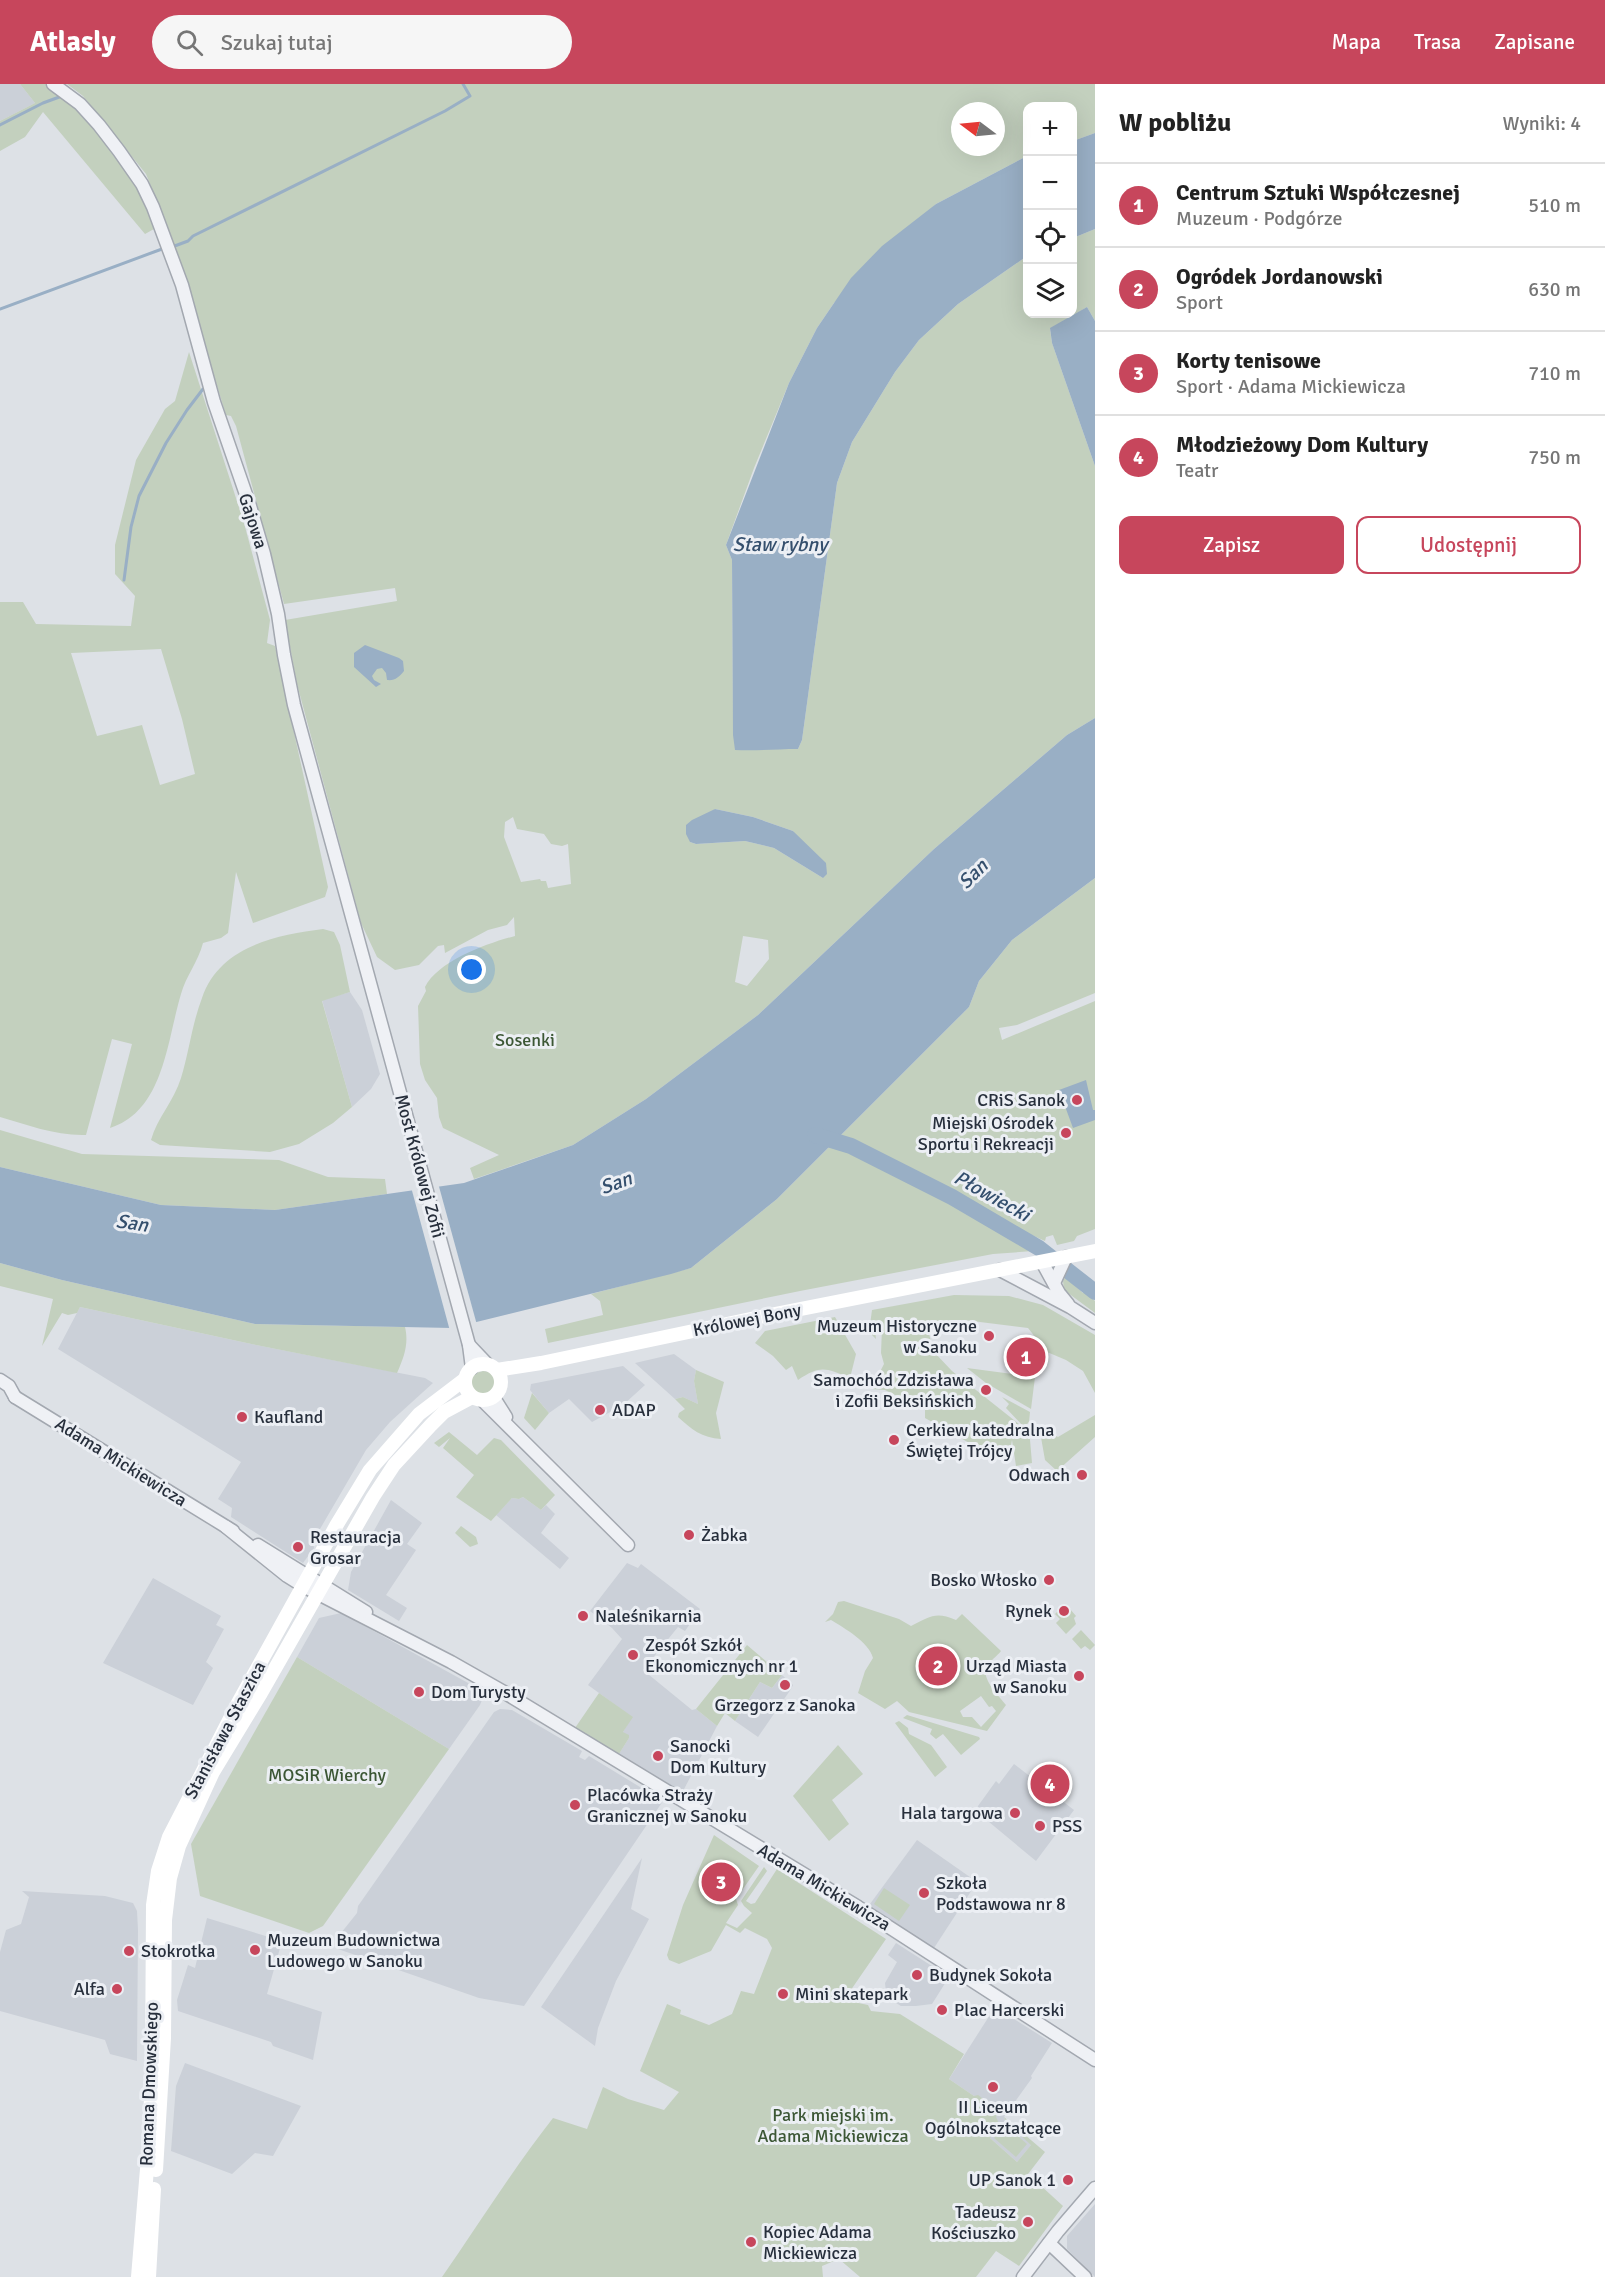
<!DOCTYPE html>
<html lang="pl">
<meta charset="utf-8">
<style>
:root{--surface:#fff;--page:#f6f6f6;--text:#222;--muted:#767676;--line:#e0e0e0;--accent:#c7465c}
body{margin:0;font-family:Signika,sans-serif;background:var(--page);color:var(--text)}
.controls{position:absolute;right:18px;top:18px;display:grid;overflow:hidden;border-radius:12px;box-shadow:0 6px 24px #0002}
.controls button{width:54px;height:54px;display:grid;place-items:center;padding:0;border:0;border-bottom:2px solid var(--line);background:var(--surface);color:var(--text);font:30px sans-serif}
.compass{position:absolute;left:951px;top:18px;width:54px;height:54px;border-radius:50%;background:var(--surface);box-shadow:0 6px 24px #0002;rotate:286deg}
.you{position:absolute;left:472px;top:886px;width:21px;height:21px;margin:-15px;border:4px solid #fff;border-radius:50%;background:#1a73e8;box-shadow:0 0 0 9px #1a73e833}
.badge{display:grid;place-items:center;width:39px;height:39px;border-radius:50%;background:var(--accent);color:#fff;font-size:20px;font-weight:700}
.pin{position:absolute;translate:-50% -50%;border:3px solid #fff;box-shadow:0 2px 6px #0006}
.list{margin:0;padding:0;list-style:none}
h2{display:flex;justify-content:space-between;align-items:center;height:78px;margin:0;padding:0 24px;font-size:26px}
h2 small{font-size:20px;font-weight:400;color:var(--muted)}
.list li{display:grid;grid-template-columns:39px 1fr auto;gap:18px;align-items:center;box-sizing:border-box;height:84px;padding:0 24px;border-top:2px solid var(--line)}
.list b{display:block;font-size:22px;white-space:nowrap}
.list p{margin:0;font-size:20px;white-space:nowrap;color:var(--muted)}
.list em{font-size:20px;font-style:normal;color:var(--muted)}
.actions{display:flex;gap:12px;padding:18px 24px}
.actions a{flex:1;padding:14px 0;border:2px solid var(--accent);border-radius:12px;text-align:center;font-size:21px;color:var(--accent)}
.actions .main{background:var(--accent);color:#fff}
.icon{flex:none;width:33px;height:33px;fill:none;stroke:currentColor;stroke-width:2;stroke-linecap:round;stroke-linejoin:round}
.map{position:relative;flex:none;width:1095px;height:2193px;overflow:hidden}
header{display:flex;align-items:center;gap:36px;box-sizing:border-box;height:84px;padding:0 30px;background:var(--accent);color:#fff}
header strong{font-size:28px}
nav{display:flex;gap:33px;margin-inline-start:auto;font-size:21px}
.search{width:420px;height:54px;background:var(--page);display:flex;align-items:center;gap:15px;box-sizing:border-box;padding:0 21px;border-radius:33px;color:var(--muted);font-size:22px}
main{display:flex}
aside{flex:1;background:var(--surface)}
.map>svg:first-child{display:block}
.built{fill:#cbd0d8}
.green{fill:#c3d0be;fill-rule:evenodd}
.water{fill:#99afc5}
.pier{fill:#dde1e6}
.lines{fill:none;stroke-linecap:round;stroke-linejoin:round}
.stream{stroke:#99afc5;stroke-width:3}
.river{stroke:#99afc5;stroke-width:16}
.tertiary-casing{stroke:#a3a8b0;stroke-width:15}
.tertiary{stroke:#eff1f5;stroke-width:12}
.secondary{stroke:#fff;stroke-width:14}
.poi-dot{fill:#c7465c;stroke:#eceff4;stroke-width:2}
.labels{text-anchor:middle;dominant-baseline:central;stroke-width:6;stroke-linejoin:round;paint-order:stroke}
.street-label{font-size:18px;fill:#272f3c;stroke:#eceff4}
.park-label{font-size:18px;fill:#3c5735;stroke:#eceff4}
.poi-label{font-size:18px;fill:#272f3c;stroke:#eceff4;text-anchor:start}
.water-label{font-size:20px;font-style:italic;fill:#344f6d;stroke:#eceff4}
</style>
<header>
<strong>Atlasly</strong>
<div class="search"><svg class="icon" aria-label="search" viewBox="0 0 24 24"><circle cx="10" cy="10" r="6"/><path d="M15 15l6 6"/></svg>Szukaj tutaj</div>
<nav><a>Mapa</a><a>Trasa</a><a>Zapisane</a></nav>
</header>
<main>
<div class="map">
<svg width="1095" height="2193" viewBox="0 0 1095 2193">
<rect width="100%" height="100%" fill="#dde1e6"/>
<g class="built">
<polygon points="0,0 20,0 35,19 0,37"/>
<polygon points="350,908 362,926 380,990 371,1005 352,1023 322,916"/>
<polygon points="80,1223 256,1261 425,1294 433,1299 390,1338 366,1366 313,1457 314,1464 303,1479 231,1433 232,1424 218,1415 241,1378 58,1265"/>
<polygon points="674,1270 696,1286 694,1297 698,1320 683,1313 675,1315 635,1279"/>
<polygon points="623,1282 645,1301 623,1321 592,1338 569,1315 549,1329 530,1306 531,1300"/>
<polygon points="523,1413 541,1426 546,1421 555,1430 541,1449 569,1474 560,1485 496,1431 512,1414 519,1415"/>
<polygon points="391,1416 422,1439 407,1460 416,1466 386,1511 407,1524 399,1537 348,1506 351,1488"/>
<polygon points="627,1479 638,1484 641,1480 700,1525 685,1547 678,1543 643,1586 692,1626 696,1625 717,1642 682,1709 619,1670 629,1654 623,1648 632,1633 588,1601 622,1555 612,1544 590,1527"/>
<polygon points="153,1494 221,1532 216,1541 224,1545 206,1578 213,1584 193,1621 103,1579"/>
<polygon points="341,1529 479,1605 482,1616 480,1621 449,1665 297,1573 319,1534"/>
<polygon points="782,1591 793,1601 791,1605 758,1653 735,1637 760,1598 772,1604"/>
<polygon points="500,1625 512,1626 582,1667 579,1673 585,1676 589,1672 663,1717 524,1922 479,1914 338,1865 341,1849 357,1829 358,1822 494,1628"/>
<polygon points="1014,1680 1074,1726 1036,1777 977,1728 978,1722 996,1697 999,1700"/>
<polygon points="917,1756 977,1798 934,1864 871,1824 870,1820"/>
<polygon points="642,1774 631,1825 649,1835 616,1897 598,1944 595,1962 541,1923"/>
<polygon points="22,1807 105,1812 133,1819 137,1827 138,1846 137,1977 110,1970 105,1956 0,1927 0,1868 6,1846 21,1840 29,1813"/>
<polygon points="207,1834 282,1857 267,1910 322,1928 313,1976 273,1962 271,1958 178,1927 177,1916 188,1881 195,1884"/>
<polygon points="896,1859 949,1893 932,1920 916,1922 901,1922 891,1916 886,1908 885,1899 897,1878 888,1871"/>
<polygon points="995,1923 1052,1959 1031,1992 1032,1994 1004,2033 1006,2038 1032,2060 1017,2078 990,2054 974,2012 949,1995"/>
<polygon points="185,1979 301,2022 273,2072 255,2069 232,2090 171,2067 176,2002"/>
<polygon points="1095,2120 1095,2193 1067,2165 1067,2152"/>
</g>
<g class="green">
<polygon points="20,0 45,0 81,30 117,72 149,116 154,145 145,150 43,28 25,53 0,67 0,37 35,19"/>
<path d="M67 0H1095V49L1073 57 1072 22H1028L1027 72 936 120 834 219 817 244 789 299 754 384 726 461 732 476 733 633 782 663 798 665 802 656 837 399 852 358 895 288 919 256 958 220 1027 172 1028 230H1072L1073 154 1095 145V237L1087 223 1050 245 1052 259 1095 382V634L1067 651 934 765 758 931 646 1015 573 1061 474 1095 470 1084 499 1071 443 1044 439 1033 437 1014 425 996 420 980 418 922 426 907 425 903C438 877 488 859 515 852L514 833 507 841 488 846 445 869 444 861 438 862 419 881 395 886 377 873 361 839 297 600 285 536 397 517 395 504 284 520 236 342 231 332 226 331 171 152 146 90 83 12ZM960 27H996V63H960ZM715 725 753 733 793 747 823 794 774 764 745 757 696 760 690 758ZM513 733 517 745 544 750 551 760 562 762 568 760 571 800 548 804 546 797H541L540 795 521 798 504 753 505 738ZM743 852 768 856 769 875 747 902 735 898Z"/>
<path d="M189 268 244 439 270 536 267 559 275 562 328 803 325 813 253 839 236 788 228 849 221 854 203 859C198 878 186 892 181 910 167 956 164 1027 110 1044L132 960 112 955 86 1051C56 1052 28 1041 0 1033V518H23L36 540 131 542 135 512 115 490V461L136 376 165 325 175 317ZM161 565 182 635 195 690 160 701 142 641 97 652 71 569Z"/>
<polygon points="1095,794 1095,909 1017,941 999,944 1002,956 1095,917 1095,1145 1077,1152 1074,1157 1057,1161 1053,1151 1046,1153 1045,1157 1005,1139 839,1053 969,923 979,897 1012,856"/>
<path d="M323 845 334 848 340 861 350 908 322 917 352 1023 333 1039 299 1060 270 1068 160 1061 151 1056C157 1034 174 1017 181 994 189 968 192 940 202 914 219 863 275 851 323 845Z"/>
<polygon points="0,1046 82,1070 279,1076 328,1093 385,1095 387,1110 275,1126 161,1121 0,1083"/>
<polygon points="834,1058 888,1083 1012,1150 1017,1157 1033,1167 993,1170 800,1207 548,1259 545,1245 603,1231 600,1217 591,1210 691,1184 777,1115"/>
<path d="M0 1179 62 1196 255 1240 405 1243C409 1260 404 1273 397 1289L256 1261 80 1223 77 1229 68 1231 62 1229 42 1262 53 1215 0 1202Z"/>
<polygon points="1067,1190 1072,1199 1083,1209 1085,1208 1095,1217 1095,1229 1064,1206 1063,1197"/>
<polygon points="954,1211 1009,1212 1043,1221 1095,1251 1095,1309 1083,1287 1066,1276 1047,1268 1028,1244 964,1236 939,1237 929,1250 934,1268 952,1287 1024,1344 1029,1344 1032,1379 1016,1382 1012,1356 1011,1361 980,1365 925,1334 925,1326 885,1306 871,1305 884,1280 881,1269 882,1244 875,1245 876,1255 869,1248 872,1226"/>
<path d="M835 1233 856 1270 850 1294C825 1284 821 1281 798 1296L792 1282 786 1286 773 1272 755 1259 765 1247Z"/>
<polygon points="967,1284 1035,1293 1031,1325 986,1299"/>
<polygon points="490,1285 497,1293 495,1305 491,1309 477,1311 469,1302 469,1294 476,1289"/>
<path d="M696 1286 724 1298 716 1329 721 1355C702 1354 691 1345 678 1333L679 1329 685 1325 675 1315 683 1313 698 1320 694 1297Z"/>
<polygon points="532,1309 549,1329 535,1346 524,1334"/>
<polygon points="1002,1313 1030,1328 1029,1338 1024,1343 1006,1324 1009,1320"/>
<polygon points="1095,1331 1095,1353 1057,1387 1045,1376 1039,1342 1058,1353"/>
<polygon points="449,1348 477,1371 494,1354 501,1356 555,1411 541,1426 523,1413 519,1415 512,1414 491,1437 456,1413 474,1391 443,1364 450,1354 439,1363 434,1359"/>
<polygon points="461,1442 476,1453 478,1460 470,1463 455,1449"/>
<path d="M844 1517 899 1535 911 1542C930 1533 935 1527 956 1536L962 1530 1001 1567C997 1572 990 1577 987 1582 980 1594 999 1612 1006 1621L987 1647 909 1628 897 1617 885 1625 858 1609 865 1587 873 1574C869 1558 844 1544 831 1536L825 1538 833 1530 838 1518ZM981 1612 989 1623 992 1622 996 1627 981 1643 972 1633H963L960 1627Z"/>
<polygon points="1060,1525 1068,1527 1070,1525 1076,1532 1074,1534 1076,1540 1066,1550 1056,1539 1060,1535 1055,1530"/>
<polygon points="1081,1546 1095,1561 1090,1566 1085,1562 1081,1565 1072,1555"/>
<polygon points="747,1561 782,1591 772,1604 760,1598 735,1637 725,1629 717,1642 696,1625"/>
<polygon points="297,1573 449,1665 323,1842 309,1849 200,1812 191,1760"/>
<polygon points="599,1609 633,1633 623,1648 629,1651 629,1654 619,1670 575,1644"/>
<polygon points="907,1631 979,1653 980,1655 961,1671 943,1650 936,1655 930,1650 932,1645 903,1634"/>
<polygon points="899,1637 908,1644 909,1650 931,1661 947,1683 935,1693 895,1639"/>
<polygon points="838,1661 863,1690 832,1716 849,1740 829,1757 793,1712"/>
<path d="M714 1751 759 1782 736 1815 738 1821 726 1839 737 1844 752 1829 744 1822 741 1817 764 1783 767 1787 746 1817 751 1820 755 1819 777 1785 886 1855 844 1916 868 1921 871 1927 900 1930 964 1970 949 1995 974 2012 978 2011 999 2027 996 2033 1000 2042 990 2054 1017 2078 1031 2061 1006 2038 1004 2033 1045 2068 1028 2090 1063 2122 1019 2182 996 2167 976 2193H860L839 2175 822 2182 823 2193H442C479 2140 513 2085 553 2034L587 2045 603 2003 628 2015 664 2026 679 2008 640 1987 667 1920 681 1926 680 1930 709 1941 732 1930 741 1907 754 1910 772 1864 767 1855 745 1844 740 1849 726 1841 711 1867 679 1880 669 1876 667 1871 683 1821Z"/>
<polygon points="884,1804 910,1821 899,1837 874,1820"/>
<polygon points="1005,2041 1027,2060 1016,2073 994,2054"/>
</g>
<g class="water">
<polygon points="1095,49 1095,145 1073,154 1073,57"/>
<path d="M1027 72V172L958 220 919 256 895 288 852 358 837 399 802 656 798 665C777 665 757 667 735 666L733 651 732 476 726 461 789 299 817 244 851 194 882 162 936 120Z"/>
<polygon points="1087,223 1095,237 1095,382 1052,259 1050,244"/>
<path d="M365 561 399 574 403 577 404 587C399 593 395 597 387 596L386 589 382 584 377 585 372 592 374 596 381 600 376 603 354 583V569Z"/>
<polygon points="1095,634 1095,794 1012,856 979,897 969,923 777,1115 691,1184 671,1190 452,1244 255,1240 62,1196 0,1179 0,1083 161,1121 275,1126 464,1099 573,1061 646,1015 758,931 934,765 1067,651"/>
<polygon points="715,725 753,733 793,747 826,779 827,790 823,794 774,764 745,757 696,760 690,758 686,750 686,741 692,736"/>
<polygon points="1086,996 1093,1026 1095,1026 1095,1036 1073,1044 1059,1006"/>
</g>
<polygon class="pier" points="438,1099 477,1241 453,1247 450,1247 411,1103"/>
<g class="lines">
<g class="stream">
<polyline points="0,41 43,19 62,12"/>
<polyline points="172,163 188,157 193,152 445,27 470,12 463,0"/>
<polyline points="0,225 162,165"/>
<polyline points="124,496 131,443 139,412 166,359 187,326 203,305"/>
</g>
<polyline class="river" points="815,1051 851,1062 952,1113 1039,1164 1095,1208"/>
<g class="tertiary-casing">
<g id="tertiary">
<polyline points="53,0 80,20 99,41 119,67 142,100 153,123 182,201 214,318 250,422 264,470 278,530 284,571 294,621 469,1261 472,1284"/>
<polyline points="1042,1178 1059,1209 1068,1220"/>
<polyline points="1000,1186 1070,1223 1095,1239"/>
<polyline points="1054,1199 1066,1173"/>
<polyline points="469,1261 487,1280"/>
<polyline points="0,1296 9,1302 15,1313"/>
<polyline points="15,1313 233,1447"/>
<polyline points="494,1314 506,1333"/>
<polyline points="483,1317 628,1461"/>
<polyline points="226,1443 287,1492 303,1502 451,1578 502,1607 858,1823 1095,1976"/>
<polyline points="258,1461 366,1528"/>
<polyline points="1049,2159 1085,2193"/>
<polyline points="1023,2193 1058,2147 1095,2104"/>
</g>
</g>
<use href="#tertiary" class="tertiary"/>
<g class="secondary">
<circle cx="483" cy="1298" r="18"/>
<polyline points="497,1286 541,1279 760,1233 1095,1167"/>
<polyline points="156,2086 164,1954 165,1836 170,1794 179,1762 213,1688 261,1609 373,1413 394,1381 431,1341 444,1328 472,1313"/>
<polyline points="138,2193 149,2061 152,1989 153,1821 158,1787 169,1753 238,1619 336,1442 370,1386 419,1330 465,1295"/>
<polyline points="149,2193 154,2105"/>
</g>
</g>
<g class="poi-dot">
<circle cx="1077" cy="1016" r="6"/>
<circle cx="1066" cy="1049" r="6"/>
<circle cx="989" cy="1252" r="6"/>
<circle cx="986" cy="1306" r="6"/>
<circle cx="600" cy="1326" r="6"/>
<circle cx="242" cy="1333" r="6"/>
<circle cx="894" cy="1356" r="6"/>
<circle cx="1082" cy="1391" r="6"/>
<circle cx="689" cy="1451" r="6"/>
<circle cx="298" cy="1463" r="6"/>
<circle cx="1049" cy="1496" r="6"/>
<circle cx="1064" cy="1527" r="6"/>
<circle cx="583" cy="1532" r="6"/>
<circle cx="633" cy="1571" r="6"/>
<circle cx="1079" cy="1592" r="6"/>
<circle cx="785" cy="1601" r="6"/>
<circle cx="419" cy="1608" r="6"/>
<circle cx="658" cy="1672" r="6"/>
<circle cx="575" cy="1721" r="6"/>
<circle cx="1015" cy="1729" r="6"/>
<circle cx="1040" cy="1742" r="6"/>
<circle cx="924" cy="1809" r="6"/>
<circle cx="255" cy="1866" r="6"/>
<circle cx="129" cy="1867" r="6"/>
<circle cx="917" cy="1891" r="6"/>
<circle cx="117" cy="1905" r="6"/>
<circle cx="783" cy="1910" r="6"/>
<circle cx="942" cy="1926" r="6"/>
<circle cx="993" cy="2003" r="6"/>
<circle cx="1068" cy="2096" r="6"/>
<circle cx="1028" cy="2138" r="6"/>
<circle cx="751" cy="2158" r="6"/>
</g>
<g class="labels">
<g class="street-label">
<text transform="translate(253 437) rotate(72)">Gajowa</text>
<text transform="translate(420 1082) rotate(75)">Most Królowej Zofii</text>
<text transform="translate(747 1236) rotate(-11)">Królowej Bony</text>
<text transform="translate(121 1378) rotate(32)">Adama Mickiewicza</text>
<text transform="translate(225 1646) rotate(-62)">Stanisława Staszica</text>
<text transform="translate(824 1803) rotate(31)">Adama Mickiewicza</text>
<text transform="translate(149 2000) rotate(-88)">Romana Dmowskiego</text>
</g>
<g class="park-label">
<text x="525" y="956">Sosenki</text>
<text x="327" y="1691">MOSiR Wierchy</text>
<text x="833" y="2031">Park miejski im.<tspan x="833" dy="21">Adama Mickiewicza</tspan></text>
</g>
<g class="poi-label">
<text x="1065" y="1016" text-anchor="end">CRiS Sanok</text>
<text x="1054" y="1039" text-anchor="end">Miejski Ośrodek<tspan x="1054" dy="21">Sportu i Rekreacji</tspan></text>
<text x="977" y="1242" text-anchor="end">Muzeum Historyczne<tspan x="977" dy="21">w Sanoku</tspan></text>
<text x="974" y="1296" text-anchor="end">Samochód Zdzisława<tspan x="974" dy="21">i Zofii Beksińskich</tspan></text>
<text x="612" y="1326">ADAP</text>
<text x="254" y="1333">Kaufland</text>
<text x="906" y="1346">Cerkiew katedralna<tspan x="906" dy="21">Świętej Trójcy</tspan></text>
<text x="1070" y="1391" text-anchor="end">Odwach</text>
<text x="701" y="1451">Żabka</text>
<text x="310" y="1453">Restauracja<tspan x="310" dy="21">Grosar</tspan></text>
<text x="1037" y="1496" text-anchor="end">Bosko Włosko</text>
<text x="1052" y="1527" text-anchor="end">Rynek</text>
<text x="595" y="1532">Naleśnikarnia</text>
<text x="645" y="1561">Zespół Szkół<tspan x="645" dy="21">Ekonomicznych nr 1</tspan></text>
<text x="1067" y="1582" text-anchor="end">Urząd Miasta<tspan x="1067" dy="21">w Sanoku</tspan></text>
<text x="431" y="1608">Dom Turysty</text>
<text x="785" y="1621" text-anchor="middle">Grzegorz z Sanoka</text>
<text x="670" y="1662">Sanocki<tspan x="670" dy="21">Dom Kultury</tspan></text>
<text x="587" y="1711">Placówka Straży<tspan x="587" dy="21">Granicznej w Sanoku</tspan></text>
<text x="1003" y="1729" text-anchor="end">Hala targowa</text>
<text x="1052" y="1742">PSS</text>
<text x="936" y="1799">Szkoła<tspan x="936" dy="21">Podstawowa nr 8</tspan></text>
<text x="267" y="1856">Muzeum Budownictwa<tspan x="267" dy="21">Ludowego w Sanoku</tspan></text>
<text x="141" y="1867">Stokrotka</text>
<text x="929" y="1891">Budynek Sokoła</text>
<text x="105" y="1905" text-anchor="end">Alfa</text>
<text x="795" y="1910">Mini skatepark</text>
<text x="954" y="1926">Plac Harcerski</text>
<text x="993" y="2023" text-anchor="middle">II Liceum<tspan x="993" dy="21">Ogólnokształcące</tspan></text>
<text x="1056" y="2096" text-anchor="end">UP Sanok 1</text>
<text x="1016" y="2128" text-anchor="end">Tadeusz<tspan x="1016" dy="21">Kościuszko</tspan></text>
<text x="763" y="2148">Kopiec Adama<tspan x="763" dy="21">Mickiewicza</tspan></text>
</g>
<g class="water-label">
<text x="780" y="460">Staw rybny</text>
<text transform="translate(973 790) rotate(-45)">San</text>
<text transform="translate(616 1099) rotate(-20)">San</text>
<text transform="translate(992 1112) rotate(29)">Płowiecki</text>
<text transform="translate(132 1139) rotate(8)">San</text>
</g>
</g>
</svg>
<div class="controls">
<button>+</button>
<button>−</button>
<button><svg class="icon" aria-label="locate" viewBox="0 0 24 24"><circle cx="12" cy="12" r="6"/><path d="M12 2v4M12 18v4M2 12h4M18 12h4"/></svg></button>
<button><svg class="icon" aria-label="layers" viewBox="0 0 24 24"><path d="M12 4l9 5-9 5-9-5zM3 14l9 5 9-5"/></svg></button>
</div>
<svg class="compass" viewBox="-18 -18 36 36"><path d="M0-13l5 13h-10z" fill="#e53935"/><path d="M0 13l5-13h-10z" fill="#767676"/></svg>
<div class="you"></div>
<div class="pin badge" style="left:1026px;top:1273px">1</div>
<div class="pin badge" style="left:938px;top:1582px">2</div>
<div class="pin badge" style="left:721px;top:1798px">3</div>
<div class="pin badge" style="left:1050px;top:1700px">4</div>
</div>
<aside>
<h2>W pobliżu<small>Wyniki: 4</small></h2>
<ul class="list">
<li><span class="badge">1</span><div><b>Centrum Sztuki Współczesnej</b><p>Muzeum · Podgórze</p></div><em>510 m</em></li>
<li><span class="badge">2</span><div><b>Ogródek Jordanowski</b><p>Sport</p></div><em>630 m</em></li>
<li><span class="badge">3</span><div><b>Korty tenisowe</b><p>Sport · Adama Mickiewicza</p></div><em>710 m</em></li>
<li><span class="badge">4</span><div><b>Młodzieżowy Dom Kultury</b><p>Teatr</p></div><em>750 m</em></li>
</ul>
<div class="actions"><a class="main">Zapisz</a><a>Udostępnij</a></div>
</aside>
</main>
